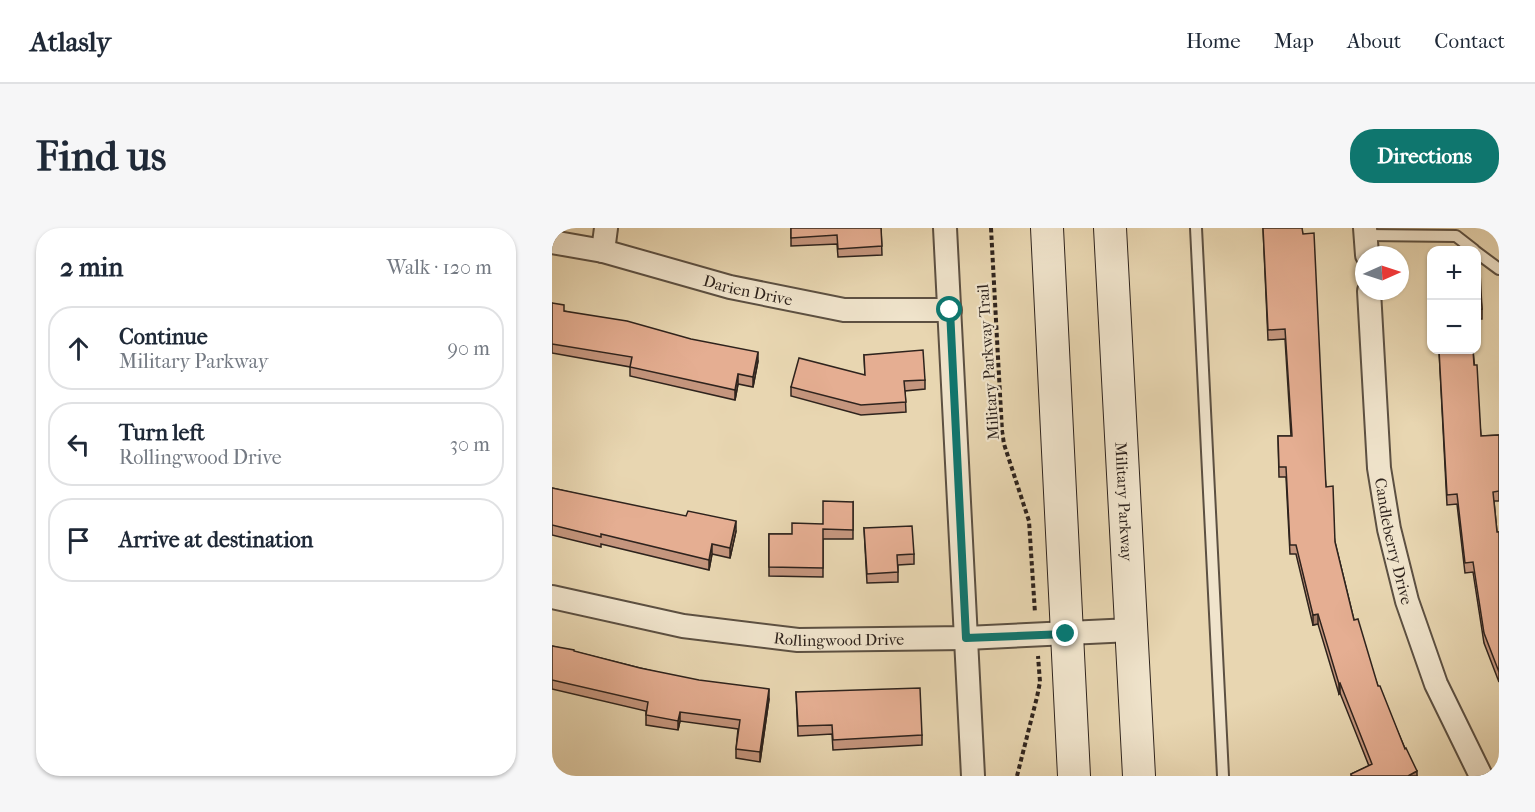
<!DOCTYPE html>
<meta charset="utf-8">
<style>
:root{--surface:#fff;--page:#f6f6f7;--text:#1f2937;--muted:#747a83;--line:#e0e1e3;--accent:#0f766e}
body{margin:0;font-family:"IM FELL French Canon",serif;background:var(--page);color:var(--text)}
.controls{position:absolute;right:18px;top:18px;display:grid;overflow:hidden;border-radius:12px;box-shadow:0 2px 4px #0004}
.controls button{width:54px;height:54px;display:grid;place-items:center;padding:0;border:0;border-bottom:2px solid var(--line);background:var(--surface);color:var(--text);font:30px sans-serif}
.compass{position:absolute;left:803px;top:18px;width:54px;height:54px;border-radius:50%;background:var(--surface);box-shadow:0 2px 4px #0004;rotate:87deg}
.stop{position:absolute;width:18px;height:18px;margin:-14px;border:4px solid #0f766e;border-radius:50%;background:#fff}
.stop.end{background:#0f766e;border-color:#fff;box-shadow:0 2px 6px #0008}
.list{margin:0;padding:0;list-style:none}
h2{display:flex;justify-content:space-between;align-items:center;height:78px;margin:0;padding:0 24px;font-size:26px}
h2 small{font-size:20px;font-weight:400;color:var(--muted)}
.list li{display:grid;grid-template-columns:39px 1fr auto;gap:18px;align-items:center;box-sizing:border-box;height:84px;margin:0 12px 12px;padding:0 12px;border:2px solid var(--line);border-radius:24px}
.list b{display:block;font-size:22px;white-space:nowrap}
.list p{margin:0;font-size:20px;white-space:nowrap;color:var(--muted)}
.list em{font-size:20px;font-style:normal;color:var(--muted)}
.icon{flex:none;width:33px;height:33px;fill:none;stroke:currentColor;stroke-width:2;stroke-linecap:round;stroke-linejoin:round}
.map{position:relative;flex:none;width:947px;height:548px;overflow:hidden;border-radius:24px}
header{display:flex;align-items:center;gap:36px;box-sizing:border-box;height:84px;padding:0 30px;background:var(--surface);border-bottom:2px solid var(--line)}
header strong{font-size:28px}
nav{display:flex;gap:33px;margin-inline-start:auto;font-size:21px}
.intro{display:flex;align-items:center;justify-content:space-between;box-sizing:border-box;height:144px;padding:0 36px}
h1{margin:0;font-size:42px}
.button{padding:15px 27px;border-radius:24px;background:var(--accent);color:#fff;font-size:21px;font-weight:700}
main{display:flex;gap:36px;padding:0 36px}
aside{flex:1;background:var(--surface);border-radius:24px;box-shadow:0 2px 4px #0004}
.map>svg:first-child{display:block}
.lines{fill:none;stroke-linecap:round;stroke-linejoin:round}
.service-casing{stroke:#5c5042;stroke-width:14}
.minor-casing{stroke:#5c5042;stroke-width:26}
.secondary-casing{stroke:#2e231d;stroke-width:34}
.path{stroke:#2e231d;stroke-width:4;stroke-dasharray:4.5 3;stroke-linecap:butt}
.service{stroke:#f0e4cc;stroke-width:10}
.minor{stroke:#f0e4cc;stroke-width:22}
.secondary{stroke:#f0e4cc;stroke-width:32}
.wall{fill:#c5967e;stroke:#2e231d;stroke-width:1.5}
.shaded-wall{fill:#a07a66;stroke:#2e231d;stroke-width:1.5}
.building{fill:#e5ae92;stroke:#2e231d;stroke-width:1.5}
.route{stroke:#0f766e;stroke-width:8}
.labels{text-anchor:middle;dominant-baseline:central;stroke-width:4.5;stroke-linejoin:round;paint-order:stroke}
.street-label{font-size:16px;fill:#2e231d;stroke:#f0e4cc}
</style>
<header>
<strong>Atlasly</strong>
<nav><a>Home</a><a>Map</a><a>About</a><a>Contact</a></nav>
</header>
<div class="intro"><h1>Find us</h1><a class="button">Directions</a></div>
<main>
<aside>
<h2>2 min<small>Walk · 120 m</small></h2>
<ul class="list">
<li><svg class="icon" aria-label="ahead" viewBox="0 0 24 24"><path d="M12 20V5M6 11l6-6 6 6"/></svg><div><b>Continue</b><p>Military Parkway</p></div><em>90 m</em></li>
<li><svg class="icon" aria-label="left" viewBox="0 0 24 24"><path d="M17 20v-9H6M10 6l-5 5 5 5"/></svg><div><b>Turn left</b><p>Rollingwood Drive</p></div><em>30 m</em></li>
<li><svg class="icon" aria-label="arrive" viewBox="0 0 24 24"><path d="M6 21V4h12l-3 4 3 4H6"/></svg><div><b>Arrive at destination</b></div></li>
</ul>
</aside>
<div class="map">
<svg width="947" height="548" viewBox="0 0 947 548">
<rect width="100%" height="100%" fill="#e8d6b1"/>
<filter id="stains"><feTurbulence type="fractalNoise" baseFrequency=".00333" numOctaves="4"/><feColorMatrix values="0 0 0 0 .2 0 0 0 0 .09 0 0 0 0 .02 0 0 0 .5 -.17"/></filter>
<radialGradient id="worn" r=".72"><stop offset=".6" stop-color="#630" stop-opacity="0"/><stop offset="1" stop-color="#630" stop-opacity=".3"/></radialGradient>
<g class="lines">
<g class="service-casing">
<g id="service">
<polyline points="644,0 671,548"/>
<polyline points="814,7 904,8 922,22"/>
<polyline points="924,24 947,41"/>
</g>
</g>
<g class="minor-casing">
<g id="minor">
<polyline points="393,0 421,548"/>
<polyline points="813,0 815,27"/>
<path id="s1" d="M0 14 51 23 178 59 292 82H398"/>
<polyline points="51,23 54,0"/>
<path id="s2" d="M817 63 827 240 837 301 855 373 884 456 929 548"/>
<path id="s3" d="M0 369 131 398 246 412 414 410 579 402"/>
</g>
</g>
<g class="secondary-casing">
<g id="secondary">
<polyline points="495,0 522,548"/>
<path id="s4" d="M558 0 587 548"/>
</g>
</g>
<g class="path">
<polyline points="439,0 450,203 452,216 477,293 483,385"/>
<polyline points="465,548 485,469 488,454 486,428"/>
</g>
<use href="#service" class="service"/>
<use href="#minor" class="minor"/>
<use href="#secondary" class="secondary"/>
</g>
<g class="wall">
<polygon points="239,0 329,0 330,27 286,29 285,16 239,18"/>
<polygon points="711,0 750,0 774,259 783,314 802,392 826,458 865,548 799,548 799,546 817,538 788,465 787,466 766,396 761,397 744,326 738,326 734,249 727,249 726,208 739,208 733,111 716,112"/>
<polygon points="924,24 930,81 930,91 924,91"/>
<polygon points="0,75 12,83 206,133 201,159 186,156 183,172 78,148 78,139 0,125"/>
<polygon points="887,122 921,122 929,208 947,207 947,273 942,273 945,304 947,304 947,454 932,415 921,344 913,345 905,276 895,277"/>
<polygon points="312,127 373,152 373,161 353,163 354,184 309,187 239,168 239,159 313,147"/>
<polygon points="0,260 184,303 178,330 160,326 157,342 49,316 49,319 0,307"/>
<polygon points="301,274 301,311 271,311 271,349 217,348 217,306 240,306 271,296"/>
<polygon points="312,300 362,326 362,336 346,337 346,354 315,355"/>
<polygon points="0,418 88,440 217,471 208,534 184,530 184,521 186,501 128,493 126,502 94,497 94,483 0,461"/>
<polygon points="244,464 370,507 370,517 281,522 280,506 246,508"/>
</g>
<g class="shaded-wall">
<polygon points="206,124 206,133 201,159 201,149"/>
<polygon points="186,146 186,156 183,172 183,162"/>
<polygon points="184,293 184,303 178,330 178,320"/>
<polygon points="160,316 160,326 157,342 157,332"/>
<polygon points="766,386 766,396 761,397 761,387"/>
<polygon points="788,455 788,465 787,466 787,456"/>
<polygon points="217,461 217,471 208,534 208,524"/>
<polygon points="128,484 128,493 126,502 126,493"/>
<polygon points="865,543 865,548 856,548"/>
</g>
<g class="building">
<polygon points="239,0 329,0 330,18 286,21 285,7 239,10"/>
<polygon points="711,0 750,0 751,6 762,5 774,259 781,258 783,314 802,392 806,391 826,458 828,458 853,521 854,520 865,543 856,548 800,548 799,546 820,536 788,455 787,456 766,386 761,387 744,317 738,317 734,239 727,239 726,208 740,208 733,101 716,102"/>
<polygon points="920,21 922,22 889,22"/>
<polygon points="924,24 927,26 930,81 924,82"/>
<polygon points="0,75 12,77 12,83 75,93 139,111 206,124 201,149 186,146 183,162 78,139 80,129 0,116"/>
<polygon points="371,122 373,152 352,153 354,174 309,177 239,159 247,130 313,147 312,127"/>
<polygon points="887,122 921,122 922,137 925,137 929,208 947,207 947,263 941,264 945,304 947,304 947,444 932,405 921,334 913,335 905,266 895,267"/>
<polygon points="0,260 134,288 136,283 184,293 178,320 160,316 157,332 49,306 49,309 0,297"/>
<polygon points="271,273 301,274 301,302 271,301 271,340 217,339 217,306 240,306 240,295 271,296"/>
<polygon points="360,298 362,326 345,327 346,344 315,346 312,300"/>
<polygon points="0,418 22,422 22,423 88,440 147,452 217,461 208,524 184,521 188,492 128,484 126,493 94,487 96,474 0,452"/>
<polygon points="368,460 370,507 281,512 280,497 246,498 244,464"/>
</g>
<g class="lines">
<polyline class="route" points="398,82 414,410 514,406"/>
</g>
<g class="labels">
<g class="street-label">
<text stroke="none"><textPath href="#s1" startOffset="202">Darien Drive</textPath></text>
<text transform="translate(436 134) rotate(-94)">Military Parkway Trail</text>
<text stroke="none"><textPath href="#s4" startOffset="274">Military Parkway</textPath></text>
<text stroke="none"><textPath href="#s2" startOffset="252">Candleberry Drive</textPath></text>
<text stroke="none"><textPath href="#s3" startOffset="291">Rollingwood Drive</textPath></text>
</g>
</g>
<rect width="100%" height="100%" filter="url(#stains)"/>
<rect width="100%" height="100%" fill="url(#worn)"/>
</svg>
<div class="controls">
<button>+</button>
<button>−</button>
</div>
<svg class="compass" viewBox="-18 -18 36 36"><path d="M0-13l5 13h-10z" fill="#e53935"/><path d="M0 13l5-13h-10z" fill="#747a83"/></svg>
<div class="stop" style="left:398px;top:82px"></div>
<div class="stop end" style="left:514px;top:406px"></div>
</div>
</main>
